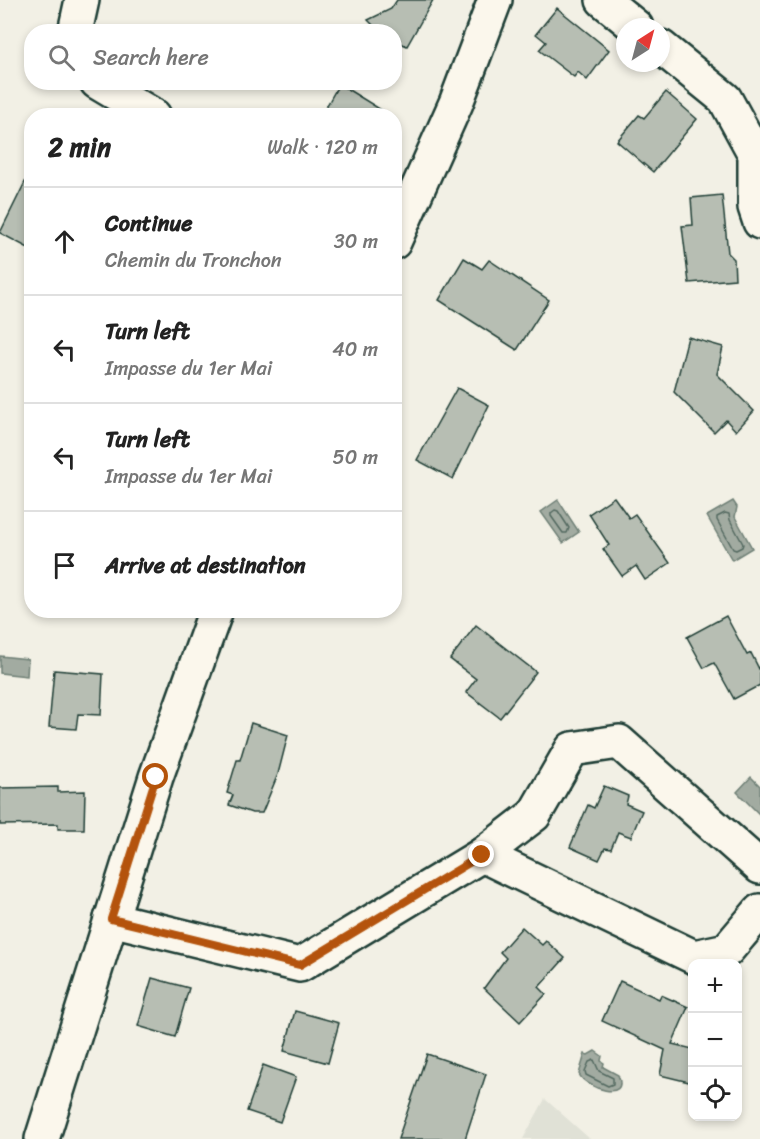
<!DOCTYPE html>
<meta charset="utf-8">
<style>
:root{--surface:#fff;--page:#f6f6f6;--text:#222;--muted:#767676;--line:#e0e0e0}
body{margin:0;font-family:Sriracha,sans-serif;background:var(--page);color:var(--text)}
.controls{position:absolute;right:18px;bottom:18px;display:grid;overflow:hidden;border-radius:12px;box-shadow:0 3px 9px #0003}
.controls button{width:54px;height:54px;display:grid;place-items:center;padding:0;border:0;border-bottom:2px solid var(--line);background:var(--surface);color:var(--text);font:30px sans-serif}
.compass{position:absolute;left:616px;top:18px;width:54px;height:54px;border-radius:50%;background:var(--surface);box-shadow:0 3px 9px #0003;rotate:36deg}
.stop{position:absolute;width:18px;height:18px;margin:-14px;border:4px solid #b45309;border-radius:50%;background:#fff}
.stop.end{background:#b45309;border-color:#fff;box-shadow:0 2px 6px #0008}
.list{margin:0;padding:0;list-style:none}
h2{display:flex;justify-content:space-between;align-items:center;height:78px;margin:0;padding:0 24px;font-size:26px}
h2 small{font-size:20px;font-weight:400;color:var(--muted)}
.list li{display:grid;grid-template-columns:39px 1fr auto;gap:18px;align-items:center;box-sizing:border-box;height:108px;padding:0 24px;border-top:2px solid var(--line)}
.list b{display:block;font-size:22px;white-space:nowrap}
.list p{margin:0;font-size:20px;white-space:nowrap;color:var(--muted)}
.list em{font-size:20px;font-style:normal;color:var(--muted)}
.icon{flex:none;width:33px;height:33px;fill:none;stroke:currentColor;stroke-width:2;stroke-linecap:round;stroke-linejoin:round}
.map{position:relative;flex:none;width:760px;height:1139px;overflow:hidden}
.search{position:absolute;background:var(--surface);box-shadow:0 3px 9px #0003;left:24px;top:24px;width:378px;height:66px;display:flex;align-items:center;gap:15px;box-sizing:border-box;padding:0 21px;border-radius:24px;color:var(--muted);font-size:22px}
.panel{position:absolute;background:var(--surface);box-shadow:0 3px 9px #0003;left:24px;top:108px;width:378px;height:510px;border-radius:24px}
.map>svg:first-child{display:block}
.built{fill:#e0e1d6}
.water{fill:#a2aba1;stroke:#6e7f75;stroke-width:1.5}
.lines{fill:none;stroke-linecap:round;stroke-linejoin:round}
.shore{stroke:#536960;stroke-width:1.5}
.building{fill:#b7beb3;stroke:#1f3d34;stroke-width:1.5}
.minor-casing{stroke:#1f3d34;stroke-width:38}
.minor{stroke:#fbf7ec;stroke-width:33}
.route{stroke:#b45309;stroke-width:8}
</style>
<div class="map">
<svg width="760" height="1139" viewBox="0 0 760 1139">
<rect width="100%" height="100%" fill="#f2f0e5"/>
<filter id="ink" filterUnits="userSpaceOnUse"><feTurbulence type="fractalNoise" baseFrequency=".0167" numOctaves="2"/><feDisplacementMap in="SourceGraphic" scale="12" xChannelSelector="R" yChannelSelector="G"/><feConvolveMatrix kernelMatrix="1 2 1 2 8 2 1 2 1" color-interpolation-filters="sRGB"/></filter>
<g filter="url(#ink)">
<polygon class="built" points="545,1099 590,1139 523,1139"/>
<g class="water">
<polygon points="558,500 579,532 563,543 541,512"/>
<polygon points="733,501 737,507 735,517 752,548 732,560 707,516"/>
<polygon points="0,656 28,659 27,676 0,673"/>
<polygon points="751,777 760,786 760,815 737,792"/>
<path d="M595 1051 602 1056 601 1061 604 1063 603 1067 618 1075C630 1103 585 1088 579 1074L585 1054 588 1055Z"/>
</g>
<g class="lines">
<g class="shore">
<polygon points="555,510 558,511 569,528 567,533 563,533 551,516 551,513"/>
<polygon points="725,513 729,514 730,520 743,544 742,547 736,550 733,549 717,520 717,517"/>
<polygon points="594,1060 599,1071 613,1078 613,1084 608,1086 586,1075 585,1071 589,1062"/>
</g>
</g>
<g class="building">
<polygon points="397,0 433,0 407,46 394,40 394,32 380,32 368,20 391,9"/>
<polygon points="557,8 609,50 587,80 578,72 574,77 539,50 546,42 536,34"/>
<polygon points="339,84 391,116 321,116"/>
<polygon points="666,92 697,119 653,172 617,141 639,115 644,118"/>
<polygon points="32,168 32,250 0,233"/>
<polygon points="722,195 728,253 734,259 735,279 689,283 682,226 693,225 691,198"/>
<polygon points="464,258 482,269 489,260 549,300 517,350 439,300"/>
<polygon points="688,337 723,347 717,374 754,411 736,431 726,420 714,432 674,392"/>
<polygon points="457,388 489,405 453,479 417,460"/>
<polygon points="614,497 629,518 635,514 670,563 645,580 636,566 622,576 603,549 609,545 589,514"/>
<polygon points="726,616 747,655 751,653 760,671 760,685 734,699 714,663 704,668 687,637"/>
<polygon points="476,625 536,672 500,718 466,692 476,679 450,659"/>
<polygon points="54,670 103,674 101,715 78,714 76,729 49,727"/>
<polygon points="251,723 288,735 278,774 262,813 252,813 229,805 233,795 227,793 237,760 240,760"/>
<polygon points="604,786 628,796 626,804 642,811 631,837 618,832 611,849 605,848 599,860 570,847 588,805 594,808"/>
<polygon points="58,787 58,792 85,791 84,829 58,829 58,824 0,825 0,788"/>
<polygon points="522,927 542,945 546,941 565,958 539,987 546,994 520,1022 484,988 506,958 500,952"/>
<polygon points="152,978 189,988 175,1037 138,1026"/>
<polygon points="620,981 659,999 661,995 688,1007 672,1044 693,1049 693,1083 660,1075 665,1050 602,1021"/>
<polygon points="295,1011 339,1023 328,1063 284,1051"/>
<polygon points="427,1054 486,1074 465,1139 398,1139"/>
<polygon points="263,1065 296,1077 280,1122 247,1111"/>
</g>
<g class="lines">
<g class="minor-casing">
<g id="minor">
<polyline points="603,0 636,27"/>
<polyline points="75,32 82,0"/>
<polyline points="661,47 725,99 755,154 755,207 760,222"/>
<polyline points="97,82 154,116"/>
<polyline points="394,242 456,103 495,0"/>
<polyline points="482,855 694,957 727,950 760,911"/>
<polyline points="111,919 300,965 482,855 534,815 572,749 619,742 760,867"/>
<polyline points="42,1139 156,777 216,610"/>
</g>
</g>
<use href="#minor" class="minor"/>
</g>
</g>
<g class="lines" filter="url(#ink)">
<polyline class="route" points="156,777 111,919 300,965 482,855"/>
</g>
</svg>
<div class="controls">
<button>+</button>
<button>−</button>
<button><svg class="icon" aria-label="locate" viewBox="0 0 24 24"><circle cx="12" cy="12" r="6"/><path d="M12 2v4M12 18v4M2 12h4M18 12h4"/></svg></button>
</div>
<svg class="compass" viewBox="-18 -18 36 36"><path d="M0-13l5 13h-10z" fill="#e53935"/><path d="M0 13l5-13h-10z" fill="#767676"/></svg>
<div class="stop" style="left:156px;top:777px"></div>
<div class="stop end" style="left:482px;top:855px"></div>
<div class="search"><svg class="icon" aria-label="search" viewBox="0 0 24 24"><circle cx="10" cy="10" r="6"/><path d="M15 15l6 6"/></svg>Search here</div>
<section class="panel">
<h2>2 min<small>Walk · 120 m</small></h2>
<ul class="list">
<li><svg class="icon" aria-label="ahead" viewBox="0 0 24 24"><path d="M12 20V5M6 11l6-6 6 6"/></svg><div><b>Continue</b><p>Chemin du Tronchon</p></div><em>30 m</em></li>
<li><svg class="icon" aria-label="left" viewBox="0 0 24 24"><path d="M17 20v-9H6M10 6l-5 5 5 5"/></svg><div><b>Turn left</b><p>Impasse du 1er Mai</p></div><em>40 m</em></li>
<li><svg class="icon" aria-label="left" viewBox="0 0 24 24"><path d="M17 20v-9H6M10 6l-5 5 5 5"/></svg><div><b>Turn left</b><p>Impasse du 1er Mai</p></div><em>50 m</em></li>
<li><svg class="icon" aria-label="arrive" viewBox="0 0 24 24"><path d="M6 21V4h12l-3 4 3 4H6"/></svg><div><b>Arrive at destination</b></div></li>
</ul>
</section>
</div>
